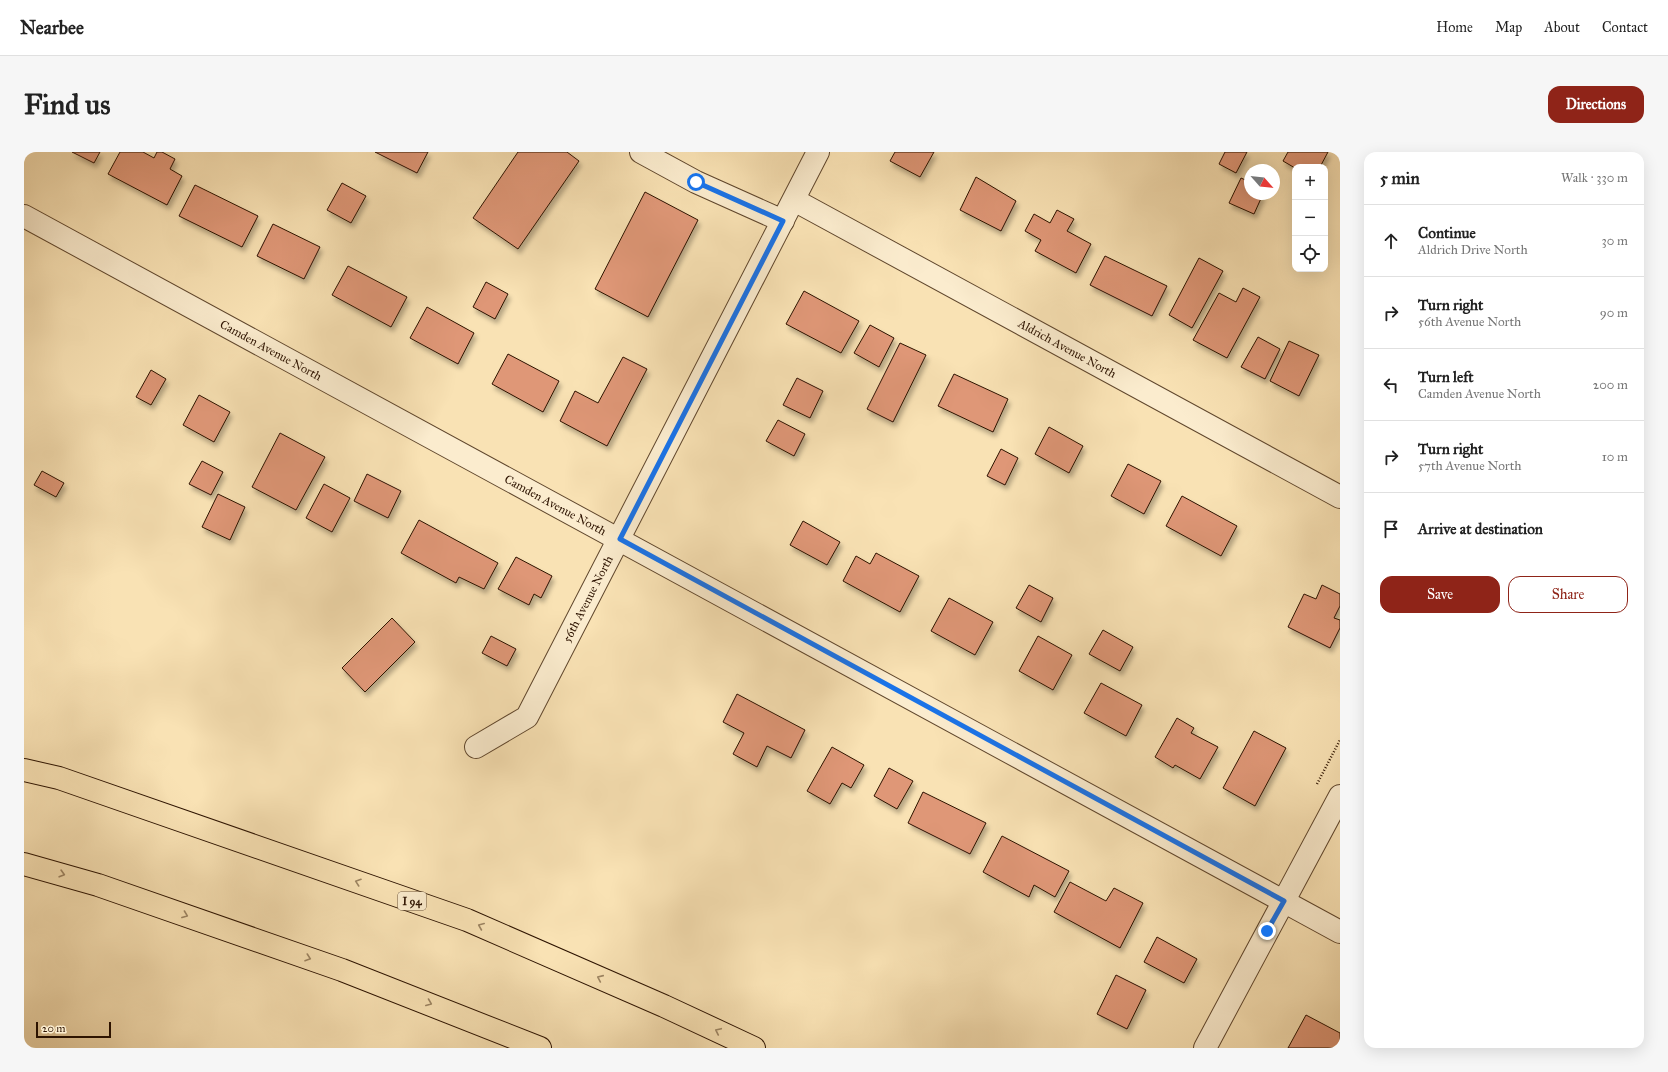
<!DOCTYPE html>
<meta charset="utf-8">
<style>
:root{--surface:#fff;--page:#f6f6f6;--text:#222;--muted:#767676;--line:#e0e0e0;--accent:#8f2418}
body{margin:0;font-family:"IM FELL Great Primer",serif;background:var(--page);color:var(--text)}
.controls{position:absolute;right:12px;top:12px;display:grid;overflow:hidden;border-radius:8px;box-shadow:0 4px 16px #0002}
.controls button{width:36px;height:36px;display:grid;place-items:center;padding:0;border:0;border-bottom:1px solid var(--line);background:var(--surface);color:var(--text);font:20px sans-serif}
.compass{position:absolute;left:1220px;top:12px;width:36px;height:36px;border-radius:50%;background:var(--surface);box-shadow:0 4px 16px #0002;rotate:117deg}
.scale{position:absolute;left:12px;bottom:10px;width:75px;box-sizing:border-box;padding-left:4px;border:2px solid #2d1300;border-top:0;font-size:11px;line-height:14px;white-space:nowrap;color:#2d1300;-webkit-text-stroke:3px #fbecce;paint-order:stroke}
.stop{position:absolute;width:12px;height:12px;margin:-9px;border:3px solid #1a73e8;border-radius:50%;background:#fff}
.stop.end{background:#1a73e8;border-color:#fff;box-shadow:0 1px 4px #0008}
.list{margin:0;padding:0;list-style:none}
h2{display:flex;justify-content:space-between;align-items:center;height:52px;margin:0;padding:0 16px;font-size:17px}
h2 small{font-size:13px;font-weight:400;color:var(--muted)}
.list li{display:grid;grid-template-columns:26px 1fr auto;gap:12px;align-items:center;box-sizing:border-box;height:72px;padding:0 16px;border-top:1px solid var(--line)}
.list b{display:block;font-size:15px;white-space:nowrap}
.list p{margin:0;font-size:13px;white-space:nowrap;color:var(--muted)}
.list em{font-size:13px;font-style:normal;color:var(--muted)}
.actions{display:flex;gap:8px;padding:12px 16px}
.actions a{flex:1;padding:9px 0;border:1px solid var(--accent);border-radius:12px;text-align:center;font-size:14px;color:var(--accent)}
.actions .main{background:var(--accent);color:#fff}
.icon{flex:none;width:22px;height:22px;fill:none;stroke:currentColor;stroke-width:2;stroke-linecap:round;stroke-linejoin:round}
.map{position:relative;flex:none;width:1316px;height:896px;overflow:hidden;border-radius:12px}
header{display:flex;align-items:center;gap:24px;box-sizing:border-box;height:56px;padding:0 20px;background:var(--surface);border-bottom:1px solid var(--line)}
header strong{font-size:19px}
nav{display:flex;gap:22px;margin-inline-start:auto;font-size:14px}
.intro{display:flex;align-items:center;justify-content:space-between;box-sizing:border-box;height:96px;padding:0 24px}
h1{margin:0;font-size:28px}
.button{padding:10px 18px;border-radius:12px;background:var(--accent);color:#fff;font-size:14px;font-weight:700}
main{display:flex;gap:24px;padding:0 24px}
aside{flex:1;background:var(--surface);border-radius:12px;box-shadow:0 4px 16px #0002}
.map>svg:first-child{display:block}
.building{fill:#df9777;stroke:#2d1300;filter:url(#shadow)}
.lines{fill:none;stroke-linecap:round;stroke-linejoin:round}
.minor-casing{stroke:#60472d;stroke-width:24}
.highway-casing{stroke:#2d1300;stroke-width:24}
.path{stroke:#2d1300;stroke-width:2.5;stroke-dasharray:1 2;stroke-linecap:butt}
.minor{stroke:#fbecce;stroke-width:22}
.highway{stroke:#f9e2b4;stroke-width:22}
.oneway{stroke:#9d8563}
.route{stroke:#1a73e8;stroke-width:5}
.labels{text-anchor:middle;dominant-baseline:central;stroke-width:3;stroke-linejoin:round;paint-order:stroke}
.shield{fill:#fbecce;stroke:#6b543e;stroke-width:1}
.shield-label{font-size:11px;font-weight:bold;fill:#2d1300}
.street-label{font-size:12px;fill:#2d1300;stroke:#fbecce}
</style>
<header>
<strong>Nearbee</strong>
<nav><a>Home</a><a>Map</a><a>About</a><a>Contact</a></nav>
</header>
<div class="intro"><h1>Find us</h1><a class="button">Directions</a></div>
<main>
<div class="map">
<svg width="1316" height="896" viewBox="0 0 1316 896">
<defs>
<filter id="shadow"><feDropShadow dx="2.5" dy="4.5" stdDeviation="2" flood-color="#0004"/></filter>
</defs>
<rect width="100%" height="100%" fill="#f9e2b4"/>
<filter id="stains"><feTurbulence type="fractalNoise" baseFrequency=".005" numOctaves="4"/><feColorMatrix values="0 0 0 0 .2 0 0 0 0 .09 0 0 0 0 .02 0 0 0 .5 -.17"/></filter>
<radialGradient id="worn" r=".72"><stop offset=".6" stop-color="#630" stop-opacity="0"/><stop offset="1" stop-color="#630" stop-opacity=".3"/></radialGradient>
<g class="building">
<polygon points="48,0 76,0 70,11"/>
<polygon points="96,0 119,0 130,6 133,0 138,0 151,7 146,17 158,24 143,53 84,22"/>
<polygon points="351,0 404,0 393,21"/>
<polygon points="494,0 543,0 555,9 494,97 449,66"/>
<polygon points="871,0 910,0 896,25 866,9"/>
<polygon points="1201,0 1223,0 1212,21 1195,12"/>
<polygon points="1264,0 1304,0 1296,15 1271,16 1259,9"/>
<polygon points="952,25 992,49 977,79 936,58"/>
<polygon points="1217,26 1226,30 1226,42 1239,42 1230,62 1205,51"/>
<polygon points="318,31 342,44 327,71 303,58"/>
<polygon points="171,33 234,64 218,95 155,64"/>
<polygon points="621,40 674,68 624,165 571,137"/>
<polygon points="1033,58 1050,67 1043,79 1067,92 1052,121 1011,99 1017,88 1001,79 1010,62 1026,71"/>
<polygon points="249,72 296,95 280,127 233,104"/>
<polygon points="1081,104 1143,134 1128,164 1066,133"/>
<polygon points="1175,106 1199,119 1168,176 1145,163"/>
<polygon points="324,114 383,145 367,175 308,143"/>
<polygon points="462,130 484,142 471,167 449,155"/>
<polygon points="1219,136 1236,145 1203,206 1169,188 1195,141 1212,150"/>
<polygon points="780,139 835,169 817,201 762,172"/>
<polygon points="403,155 450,181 434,212 386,186"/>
<polygon points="846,173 870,186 855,215 830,201"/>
<polygon points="1234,185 1256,197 1241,227 1217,215"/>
<polygon points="1265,189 1295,203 1275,244 1246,229"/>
<polygon points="876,191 902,203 869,270 843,257"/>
<polygon points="484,202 535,229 519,260 468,232"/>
<polygon points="599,205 623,217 583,294 536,269 551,239 574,251"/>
<polygon points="127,218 142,227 127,253 112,245"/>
<polygon points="930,222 984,247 969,280 914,254"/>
<polygon points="773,226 799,239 786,266 759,253"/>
<polygon points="175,243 206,260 190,290 159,273"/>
<polygon points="754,268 781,282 770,304 742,289"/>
<polygon points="1025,275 1059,294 1045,321 1011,302"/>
<polygon points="256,281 301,305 272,358 228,335"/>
<polygon points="977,297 994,306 981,333 963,324"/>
<polygon points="178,309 199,320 187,343 165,332"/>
<polygon points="1104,312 1137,329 1120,362 1087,344"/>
<polygon points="18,319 40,331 32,345 10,333"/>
<polygon points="343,322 377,339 364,366 330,349"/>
<polygon points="300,332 326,346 308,380 282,366"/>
<polygon points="194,342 221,355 206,388 178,375"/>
<polygon points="1158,344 1213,374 1197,404 1142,374"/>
<polygon points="395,368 474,411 460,437 435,425 432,431 377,401"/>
<polygon points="779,369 816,390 803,413 766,393"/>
<polygon points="852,401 895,424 876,460 819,429 832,404 846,412"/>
<polygon points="492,405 528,424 517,446 510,442 505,453 474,437"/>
<polygon points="1005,433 1029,446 1017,470 992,456"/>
<polygon points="1298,433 1316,442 1316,454 1310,466 1316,468 1316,476 1306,496 1264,475 1280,442 1292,447"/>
<polygon points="925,446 969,470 951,503 907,479"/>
<polygon points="368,466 391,490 341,540 318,516"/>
<polygon points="1079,478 1109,495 1096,519 1065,502"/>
<polygon points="467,484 492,497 483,514 458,501"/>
<polygon points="1014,484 1048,503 1029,538 995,519"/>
<polygon points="1077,531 1118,553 1102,584 1060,561"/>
<polygon points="713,542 781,578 767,606 743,594 733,615 709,602 720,581 699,570"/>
<polygon points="1153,566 1170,576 1167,581 1194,595 1176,627 1151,613 1149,616 1131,605"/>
<polygon points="1230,579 1262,596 1231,654 1199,636"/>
<polygon points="808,595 840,613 827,636 818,631 806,652 783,639"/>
<polygon points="865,616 889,629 873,657 850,644"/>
<polygon points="899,640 962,671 946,702 884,671"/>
<polygon points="978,684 1045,719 1031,745 1010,733 1005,745 959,720"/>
<polygon points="1046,730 1082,749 1090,736 1119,751 1096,796 1030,760"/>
<polygon points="1133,785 1173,807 1160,831 1120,810"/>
<polygon points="1092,823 1122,838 1103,877 1073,862"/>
<polygon points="1282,863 1316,881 1316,896 1264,896"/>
</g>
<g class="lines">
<g class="minor-casing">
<g id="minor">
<polyline points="617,0 672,30 759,69"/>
<path id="s1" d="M770 48 1316 345"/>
<path id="s2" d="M0 64 1316 780"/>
<path id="s3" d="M452 595 503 565 794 0"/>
<polyline points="1181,896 1316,644"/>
</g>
</g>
<g class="highway-casing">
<g id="highway">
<polyline points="0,618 35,626 443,768 640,854 730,896"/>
<polyline points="0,712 74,733 318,818 516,896"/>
</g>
</g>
<polyline class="path" points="1293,632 1316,588"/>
<use href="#minor" class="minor"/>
<use href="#highway" class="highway"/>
</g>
<defs><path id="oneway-chevron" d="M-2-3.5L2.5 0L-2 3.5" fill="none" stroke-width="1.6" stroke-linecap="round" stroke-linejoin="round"/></defs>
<g class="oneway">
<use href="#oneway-chevron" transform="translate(38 722) rotate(16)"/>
<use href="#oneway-chevron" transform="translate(334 730) rotate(-161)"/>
<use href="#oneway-chevron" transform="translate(161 763) rotate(21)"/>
<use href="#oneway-chevron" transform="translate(457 774) rotate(-157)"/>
<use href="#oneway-chevron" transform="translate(284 806) rotate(19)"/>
<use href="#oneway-chevron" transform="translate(576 826) rotate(-156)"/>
<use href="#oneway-chevron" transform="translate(405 851) rotate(22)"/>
<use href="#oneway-chevron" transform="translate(694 879) rotate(-155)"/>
</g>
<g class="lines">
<polyline class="route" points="672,30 759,69 596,387 1260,749 1243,779"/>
</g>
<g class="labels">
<rect class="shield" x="374" y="740" width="28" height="18" rx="3"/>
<g class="shield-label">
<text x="388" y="749">I 94</text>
</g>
<g class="street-label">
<text stroke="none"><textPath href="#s1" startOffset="311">Aldrich Avenue North</textPath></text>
<text stroke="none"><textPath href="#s2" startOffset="281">Camden Avenue North</textPath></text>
<text stroke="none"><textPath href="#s2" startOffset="605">Camden Avenue North</textPath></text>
<text stroke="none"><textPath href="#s3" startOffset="192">56th Avenue North</textPath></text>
</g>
</g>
<rect width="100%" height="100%" filter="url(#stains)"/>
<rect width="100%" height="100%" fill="url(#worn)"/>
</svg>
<div class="controls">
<button>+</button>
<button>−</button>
<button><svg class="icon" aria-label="locate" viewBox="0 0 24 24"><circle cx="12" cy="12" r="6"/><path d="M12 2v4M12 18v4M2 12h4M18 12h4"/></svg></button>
</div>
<svg class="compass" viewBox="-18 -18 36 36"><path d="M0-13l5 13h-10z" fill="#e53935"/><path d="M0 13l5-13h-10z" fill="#767676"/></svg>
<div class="scale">20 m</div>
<div class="stop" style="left:672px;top:30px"></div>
<div class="stop end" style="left:1243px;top:779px"></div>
</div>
<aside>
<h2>5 min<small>Walk · 330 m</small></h2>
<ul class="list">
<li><svg class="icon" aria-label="ahead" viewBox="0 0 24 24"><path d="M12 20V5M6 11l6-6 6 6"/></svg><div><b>Continue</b><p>Aldrich Drive North</p></div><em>30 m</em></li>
<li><svg class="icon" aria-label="right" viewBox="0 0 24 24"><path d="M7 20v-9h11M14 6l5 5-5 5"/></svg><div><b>Turn right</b><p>56th Avenue North</p></div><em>90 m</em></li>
<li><svg class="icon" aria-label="left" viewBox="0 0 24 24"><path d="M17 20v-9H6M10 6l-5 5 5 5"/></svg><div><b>Turn left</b><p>Camden Avenue North</p></div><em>200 m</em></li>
<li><svg class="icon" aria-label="right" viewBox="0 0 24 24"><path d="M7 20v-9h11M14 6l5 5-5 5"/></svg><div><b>Turn right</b><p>57th Avenue North</p></div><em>10 m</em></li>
<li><svg class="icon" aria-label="arrive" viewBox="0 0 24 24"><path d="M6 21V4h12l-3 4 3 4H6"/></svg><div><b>Arrive at destination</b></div></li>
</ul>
<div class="actions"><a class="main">Save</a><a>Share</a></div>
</aside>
</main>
